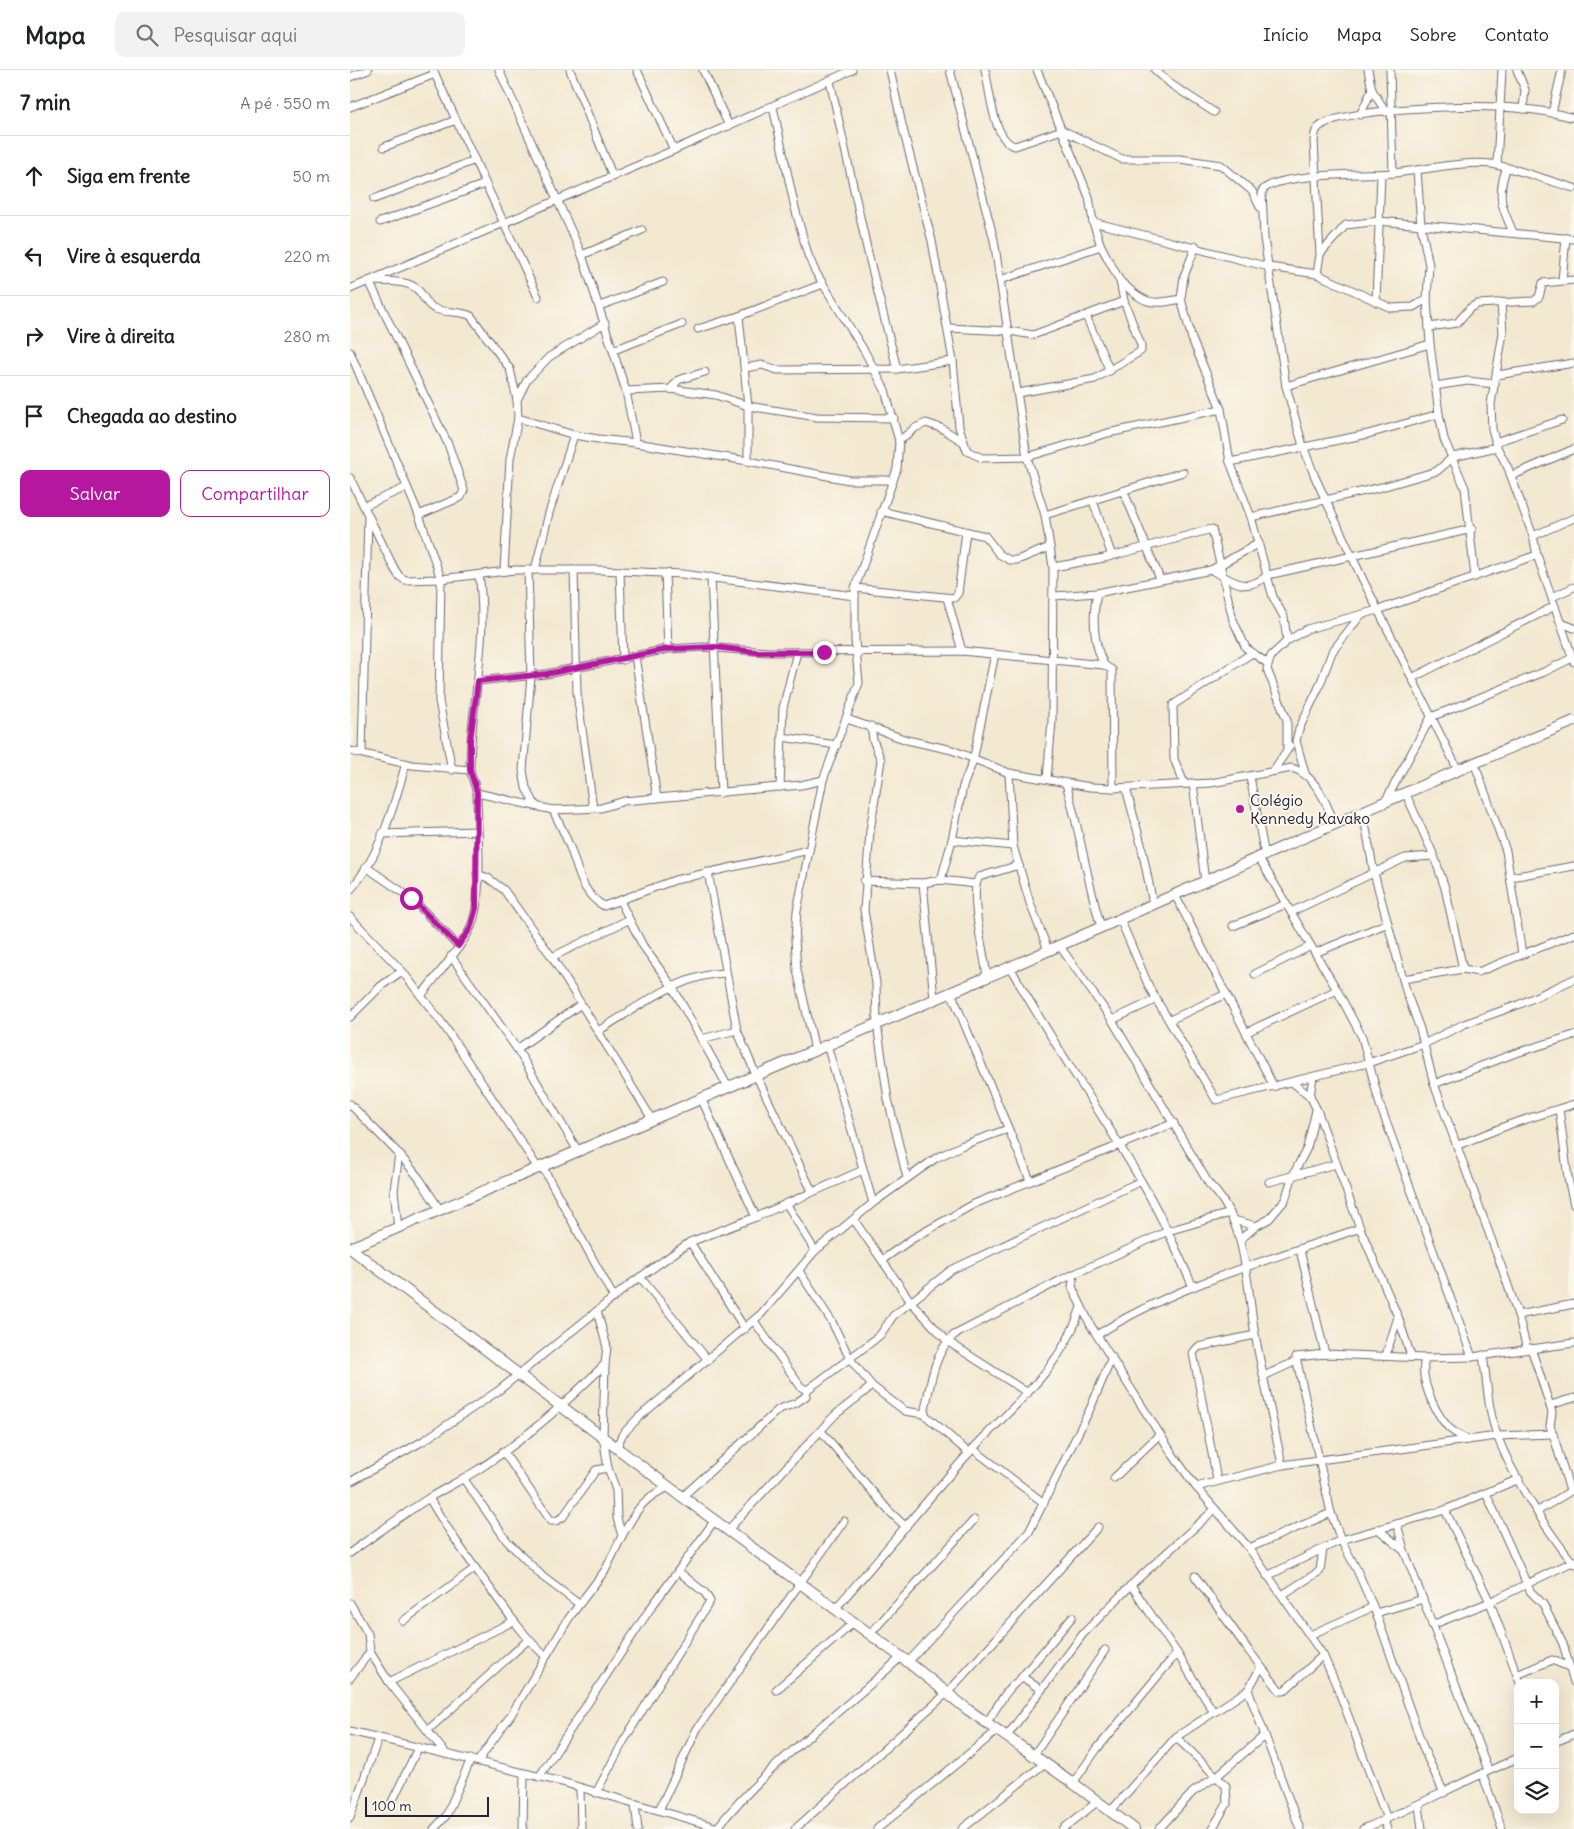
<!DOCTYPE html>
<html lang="pt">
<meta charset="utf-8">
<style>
:root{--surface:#fff;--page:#f2f2f2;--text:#202124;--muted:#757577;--line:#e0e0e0;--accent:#b5179e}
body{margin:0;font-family:Delius,sans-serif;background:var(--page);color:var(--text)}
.controls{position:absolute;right:15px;bottom:15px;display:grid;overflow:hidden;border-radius:10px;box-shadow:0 5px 20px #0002}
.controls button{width:45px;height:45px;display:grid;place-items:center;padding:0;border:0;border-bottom:1px solid var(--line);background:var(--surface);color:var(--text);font:25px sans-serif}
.scale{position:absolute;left:15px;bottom:12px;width:124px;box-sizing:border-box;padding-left:5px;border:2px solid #22223b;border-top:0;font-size:14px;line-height:18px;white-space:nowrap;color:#22223b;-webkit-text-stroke:4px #fbf7ec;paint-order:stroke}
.stop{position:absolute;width:15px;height:15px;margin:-11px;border:4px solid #b5179e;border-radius:50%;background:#fff}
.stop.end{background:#b5179e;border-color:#fff;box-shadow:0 1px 5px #0008}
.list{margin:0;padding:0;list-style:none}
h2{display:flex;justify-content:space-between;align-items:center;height:65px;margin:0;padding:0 20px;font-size:21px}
h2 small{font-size:16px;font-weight:400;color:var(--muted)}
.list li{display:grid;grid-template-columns:32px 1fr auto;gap:15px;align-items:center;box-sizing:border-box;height:80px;padding:0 20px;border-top:1px solid var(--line)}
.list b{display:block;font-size:19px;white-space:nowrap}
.list em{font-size:16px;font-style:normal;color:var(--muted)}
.actions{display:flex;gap:10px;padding:15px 20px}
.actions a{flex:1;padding:11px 0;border:1px solid var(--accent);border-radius:10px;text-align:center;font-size:18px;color:var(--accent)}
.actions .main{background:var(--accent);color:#fff}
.icon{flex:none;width:28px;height:28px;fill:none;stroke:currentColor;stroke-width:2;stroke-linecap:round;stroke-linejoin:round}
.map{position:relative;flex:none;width:1224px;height:1759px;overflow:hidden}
header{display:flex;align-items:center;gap:30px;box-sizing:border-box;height:70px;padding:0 25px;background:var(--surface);border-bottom:1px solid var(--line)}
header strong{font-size:24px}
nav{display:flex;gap:28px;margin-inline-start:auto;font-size:18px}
.search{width:350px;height:45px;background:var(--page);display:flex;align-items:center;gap:12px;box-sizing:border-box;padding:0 18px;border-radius:10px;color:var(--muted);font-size:19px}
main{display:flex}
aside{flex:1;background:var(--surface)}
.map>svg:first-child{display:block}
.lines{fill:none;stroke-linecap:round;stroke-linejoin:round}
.street-casing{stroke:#6b676f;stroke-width:9}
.secondary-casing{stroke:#6b676f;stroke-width:12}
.street{stroke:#fff;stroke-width:7}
.secondary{stroke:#fff;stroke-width:10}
.route{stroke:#b5179e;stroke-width:6}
.poi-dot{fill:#b5179e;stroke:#fbf7ec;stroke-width:2}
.labels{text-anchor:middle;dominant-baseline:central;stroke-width:4;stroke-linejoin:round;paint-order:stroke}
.poi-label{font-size:16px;fill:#22223b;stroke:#fbf7ec;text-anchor:start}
</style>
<header>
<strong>Mapa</strong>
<div class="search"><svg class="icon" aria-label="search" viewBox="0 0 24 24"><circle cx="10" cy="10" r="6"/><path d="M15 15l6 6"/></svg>Pesquisar aqui</div>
<nav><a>Início</a><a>Mapa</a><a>Sobre</a><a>Contato</a></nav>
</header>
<main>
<aside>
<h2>7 min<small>A pé · 550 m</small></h2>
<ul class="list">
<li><svg class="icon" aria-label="ahead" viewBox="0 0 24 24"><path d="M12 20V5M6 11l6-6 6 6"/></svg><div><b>Siga em frente</b></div><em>50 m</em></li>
<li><svg class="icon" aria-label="left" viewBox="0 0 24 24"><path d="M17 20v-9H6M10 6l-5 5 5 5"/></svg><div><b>Vire à esquerda</b></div><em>220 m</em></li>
<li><svg class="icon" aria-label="right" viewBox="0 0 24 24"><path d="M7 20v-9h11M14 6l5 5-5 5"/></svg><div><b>Vire à direita</b></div><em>280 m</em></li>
<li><svg class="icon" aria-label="arrive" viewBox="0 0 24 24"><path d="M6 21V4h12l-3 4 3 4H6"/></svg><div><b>Chegada ao destino</b></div></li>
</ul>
<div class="actions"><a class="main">Salvar</a><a>Compartilhar</a></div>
</aside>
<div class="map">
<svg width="1224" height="1759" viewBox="0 0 1224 1759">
<rect width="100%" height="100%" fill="#fbf7ec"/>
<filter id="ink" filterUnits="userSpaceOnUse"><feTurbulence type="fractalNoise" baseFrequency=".02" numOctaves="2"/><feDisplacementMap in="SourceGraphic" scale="10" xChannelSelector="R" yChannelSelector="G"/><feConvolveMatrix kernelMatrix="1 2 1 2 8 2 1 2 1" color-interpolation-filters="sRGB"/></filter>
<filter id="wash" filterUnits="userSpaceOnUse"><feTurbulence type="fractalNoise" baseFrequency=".0096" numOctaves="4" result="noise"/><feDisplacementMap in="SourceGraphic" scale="20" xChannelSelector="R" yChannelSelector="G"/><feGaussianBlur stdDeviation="1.12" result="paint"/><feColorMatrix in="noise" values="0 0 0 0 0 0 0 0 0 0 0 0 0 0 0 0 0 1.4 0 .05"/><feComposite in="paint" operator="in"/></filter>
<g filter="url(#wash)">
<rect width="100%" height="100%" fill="#f3e8d0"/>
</g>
<g filter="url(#ink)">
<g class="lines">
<g class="street-casing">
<g id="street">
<polyline points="83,0 188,227"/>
<polyline points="149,0 232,185 276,321 286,373"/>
<polyline points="220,0 263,107"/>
<polyline points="287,0 324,80"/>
<polyline points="353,0 379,56"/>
<polyline points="540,0 553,59 582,171 603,291 609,357 617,381 632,388 677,387 758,363 871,339"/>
<polyline points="600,0 644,170 677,387 695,445 703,497 702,651 697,709"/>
<path d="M635 0C640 20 643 71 665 76L712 60 772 89H830L871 95 902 121 910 137"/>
<polyline points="805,0 822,15 864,42"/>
<polyline points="1018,0 1022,20 1036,42"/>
<polyline points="1040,0 1043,103"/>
<polyline points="1167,0 1175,20 1173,39"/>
<polyline points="0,7 18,0"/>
<polyline points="480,11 518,183 547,299"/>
<polyline points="0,37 85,4"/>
<polyline points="423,37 445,138 458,185 465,201 515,282 535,320 549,371 547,399 505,518 505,570 509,613 473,710 447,841 445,869 447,900 465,980"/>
<polyline points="1202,43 1212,0"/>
<polyline points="1010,45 1022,20"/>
<polyline points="34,77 106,50"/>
<polyline points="1147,95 1152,0"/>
<path d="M1156 99C1147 126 1151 136 1163 162"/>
<polyline points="1067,100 1071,156 1079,195 1077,229 1080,274 1089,344 1094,369 1115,418 1125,507"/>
<polyline points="24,129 125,90"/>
<polyline points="30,152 135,114"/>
<polyline points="743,152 919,197 967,204 1041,238 1063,237 1077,229"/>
<polyline points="846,176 834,206 831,229 842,269 871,339 880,392 901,447 923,527 934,547 937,571"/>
<polyline points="971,183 996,155 1029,151 1224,169"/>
<polyline points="232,185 292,160"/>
<path d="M967 204 970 185 964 71C965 66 964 61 969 57 990 38 1117 35 1149 37 1174 38 1200 41 1224 48"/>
<polyline points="650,210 751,176"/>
<polyline points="1212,210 1216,168"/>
<path d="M770 211C795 233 798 236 831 229"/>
<polyline points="0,219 324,80 502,0"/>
<polyline points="1026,232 1031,104"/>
<polyline points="1151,232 1153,263 1141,334 1142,359 1147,377 1158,398 1183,466 1187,485 1224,592"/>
<polyline points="250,236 313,212"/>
<polyline points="736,246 760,301"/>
<polyline points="1079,257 1107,253 1120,238 1127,234 1184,231 1189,227 1193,213 1224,210"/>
<polyline points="598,258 659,261 683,265 774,231"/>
<polyline points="348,259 389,246"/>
<polyline points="264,280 332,254"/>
<polyline points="0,282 69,445 91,509 89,631 102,700"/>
<polyline points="395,298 412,295 427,300 547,299 603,291"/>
<polyline points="1147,305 1224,293"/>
<polyline points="936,316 1080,274"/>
<polyline points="1085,316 1117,311 1145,314"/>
<polyline points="321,319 328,310 355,302"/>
<polyline points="276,321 321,319 366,325 398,336 467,347 544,348"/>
<polyline points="668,323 745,309 791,281 791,275 774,231 770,211 751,176 743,152 739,127 687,0"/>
<polyline points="167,330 177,310 199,287 255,253"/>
<polyline points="549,371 565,358 576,353 591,358 612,371"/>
<polyline points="1145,372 1212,350"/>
<polyline points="398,391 398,336 389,246 473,214"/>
<polyline points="880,392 1018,364 1089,344"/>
<polyline points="1161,406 1224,379"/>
<polyline points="0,408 44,498 49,506 55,510 91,509 165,500 250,500 332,504 505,526"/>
<polyline points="774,422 810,509"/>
<polyline points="743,431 762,486"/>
<polyline points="14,436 57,417"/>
<polyline points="531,441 635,466 649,484 659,490 667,490 700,477"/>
<path d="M69 445 111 427 114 420 98 374 19 211C33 212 58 209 68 220 74 226 76 234 83 238 96 244 110 240 121 246L160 299 167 330 168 348 224 365 248 369 286 373 398 391 499 410H543"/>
<polyline points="695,445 833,402"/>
<polyline points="901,447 1032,417 1087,401 1103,387 1147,377"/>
<polyline points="1183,466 1224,448"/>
<polyline points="703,497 754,488 862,459 883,550 896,578 917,593"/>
<polyline points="178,499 181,606 173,700 176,718 186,736"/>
<polyline points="185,500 199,443 224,365"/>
<polyline points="224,500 227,623 243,738"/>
<path d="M861 500C884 511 894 524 918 505L1122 459"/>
<polyline points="154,501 160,389 168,348"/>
<polyline points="270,501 273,590"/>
<polyline points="315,503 318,579"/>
<polyline points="361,507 371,723"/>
<polyline points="505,518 604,528 608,523 616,462"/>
<path d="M747 523C742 548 743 572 754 595"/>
<polyline points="704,526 747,523 861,500 909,473"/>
<polyline points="1202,527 1224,517"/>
<polyline points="597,528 612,581"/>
<polyline points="1211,553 1224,558"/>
<polyline points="285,586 307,728"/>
<polyline points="1062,608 1205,536"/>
<polyline points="128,611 196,604 318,579 354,577 418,582 612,581 754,595 762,600 763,718"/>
<path d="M497 649 557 670 602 680 659 703 740 717 763 718 861 713 942 698C966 705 977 734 985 755"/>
<polyline points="521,656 523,670 531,690 520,761 514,840 526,913 527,954 538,1029 557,1108"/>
<polyline points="432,667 487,675"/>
<polyline points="937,679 937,650 917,599 921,586 937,571 957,559 1028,540 1187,485"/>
<path d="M0 681 62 695 120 700 127 723C127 759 135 830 119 861 109 881 85 907 71 926"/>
<polyline points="12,683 18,446"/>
<polyline points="1124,692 1156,781 1172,884"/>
<path d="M120 700C120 635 139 572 129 505"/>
<path d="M1108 700 1013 510 965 407 953 376 936 316 914 168 912 121C926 102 1020 105 1045 103 1075 100 1119 89 1147 95 1173 101 1199 111 1224 118"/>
<polyline points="923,701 940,676"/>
<polyline points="659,703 663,776 680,833 698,880"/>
<polyline points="955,703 946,671 949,659 969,617 982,582 1010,546"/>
<polyline points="900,707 915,786"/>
<polyline points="834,713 824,689 823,635 902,583"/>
<polyline points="843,713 855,812"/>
<path d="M716 714C730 761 737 810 751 857"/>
<polyline points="430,717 433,638 447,582"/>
<polyline points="776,718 791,774 803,834"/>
<polyline points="1055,722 1084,786 1095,818 1113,899"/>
<polyline points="127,723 203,740 251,738 274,731 451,715 473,710"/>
<polyline points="1036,730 1081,647 1194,602 1224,587"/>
<path d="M203 740C209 753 216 766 221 780 229 802 232 824 254 836L325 810 459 780"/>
<polyline points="1013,742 1024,803 1057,924 1070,959 1084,1014 1153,1201 1168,1245 1177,1279"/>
<polyline points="32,764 127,761"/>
<polyline points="602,770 663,776"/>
<polyline points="909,788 987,920 1012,967 1030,1035 1122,1287"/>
<polyline points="16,797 61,828 108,876"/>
<polyline points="358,802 387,960 406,1005 462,1121"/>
<polyline points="127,804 138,808 154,820 202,887 302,1049"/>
<polyline points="1161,807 1224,796"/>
<polyline points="591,810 625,814"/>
<polyline points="514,811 573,813 591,810 602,770 613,716 623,691 645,584"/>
<polyline points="573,813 584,929"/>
<path d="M0 820C29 789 45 733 56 693"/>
<polyline points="825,825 924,1017"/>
<polyline points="270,831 293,876 322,916 378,1017"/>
<polyline points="941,842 1055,788 1084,786"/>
<polyline points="0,847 52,901 95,957 188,1098"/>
<polyline points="770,849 800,919 866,1030 1018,993 1074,974 1114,954 1168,935 1224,909"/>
<polyline points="883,856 936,834"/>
<path d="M709 875 762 950 859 1114C898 1152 896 1214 905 1264 913 1308 923 1351 932 1395"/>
<polyline points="965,883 1038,853"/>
<polyline points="101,886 167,979 228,1081"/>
<polyline points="202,887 278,850"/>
<path d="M660 897C700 970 749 1038 791 1111 811 1145 827 1181 843 1217"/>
<polyline points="905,904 961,876"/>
<path d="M637 907C635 885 618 823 629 807L669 795"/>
<polyline points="1053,909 1113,899 1128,902 1224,864"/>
<polyline points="601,922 680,1110"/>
<polyline points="0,947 31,916 52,901"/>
<polyline points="762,950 807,929"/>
<polyline points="820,950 876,924"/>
<path d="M248 961C287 938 329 904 376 903"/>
<polyline points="897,962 987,920"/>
<polyline points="351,969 387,960"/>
<polyline points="477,975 523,1133"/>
<polyline points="167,979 231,934"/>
<polyline points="943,1013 960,1026 967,1040 1010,1158 1048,1247 1061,1286"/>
<polyline points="1084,1014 1163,984 1224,965"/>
<polyline points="960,1026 963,1007"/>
<polyline points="351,1028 406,1147"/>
<polyline points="0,1034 49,1084 44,1120 48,1158"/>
<polyline points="1209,1039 1218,1108 1224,1135"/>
<polyline points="1108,1075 1161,1054 1224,1034"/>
<polyline points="49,1084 69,1108 90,1140"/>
<polyline points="192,1096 264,1228"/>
<polyline points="919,1112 986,1094"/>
<polyline points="436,1133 465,1181"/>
<polyline points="504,1150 561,1232 597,1271 678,1323"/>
<polyline points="883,1150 906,1156"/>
<polyline points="891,1169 906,1156 919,1149 935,1130 943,1105 957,1078 966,1040"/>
<polyline points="340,1172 395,1259"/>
<polyline points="950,1180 975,1284"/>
<polyline points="532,1190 562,1169 624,1134 824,1053"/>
<polyline points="449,1201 482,1252 500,1289 522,1316 555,1341 574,1344 619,1383"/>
<polyline points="724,1204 722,1217 741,1256 823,1385 846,1417 899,1478 973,1585 988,1619 1037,1749"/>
<polyline points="290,1207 358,1290"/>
<polyline points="1168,1245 1224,1234"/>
<polyline points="404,1251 451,1317 457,1320 519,1274 530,1265 543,1246 601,1200 791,1111"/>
<path d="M747 1265C824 1215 924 1189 1010 1158"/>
<polyline points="1036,1285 1048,1247"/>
<path d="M1133 1285C1137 1312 1138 1340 1147 1365 1162 1406 1197 1461 1224 1494"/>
<path d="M1075 1288C1069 1309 1084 1341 1098 1357 1104 1363 1111 1366 1118 1370"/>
<polyline points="914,1306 946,1291"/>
<polyline points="1200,1335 1224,1328"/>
<path d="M574 1344C580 1318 583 1283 604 1265L711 1210 818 1161 880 1143"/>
<polyline points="471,1361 538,1440 556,1457"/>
<polyline points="1203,1364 1220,1421"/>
<polyline points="267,1377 272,1365 288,1348 411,1244 465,1181 523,1133 586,1088 613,1075 658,1059"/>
<polyline points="623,1379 694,1433"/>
<polyline points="153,1381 201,1451 206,1451 213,1447 246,1400 258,1398"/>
<polyline points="113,1408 157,1471 193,1507 229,1534"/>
<polyline points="764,1408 810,1364"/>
<polyline points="867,1410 843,1283 848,1277 905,1265"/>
<polyline points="0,1412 73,1371 148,1321 279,1215 340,1172 406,1147 513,1100"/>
<polyline points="846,1417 932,1395 1147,1366 1203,1364 1200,1356 1202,1342 1181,1278"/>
<polyline points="1136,1423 1180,1521 1193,1534 1213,1574 1224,1612"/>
<polyline points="332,1427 429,1339 446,1333 456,1326 457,1320"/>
<path d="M79 1428C98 1461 120 1491 142 1521 159 1545 175 1567 196 1587"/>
<polyline points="1095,1440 1140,1532 1170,1613"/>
<polyline points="1188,1441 1224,1419"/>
<polyline points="1047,1454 1054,1480 1138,1700"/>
<polyline points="1028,1459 1053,1480"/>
<polyline points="378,1460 485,1345 522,1316"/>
<path d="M272 1466C286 1442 291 1428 319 1417"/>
<polyline points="899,1478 981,1443"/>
<path d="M0 1483C26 1464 52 1445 79 1428 95 1418 112 1410 129 1399 173 1371 218 1331 255 1294"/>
<polyline points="845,1506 899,1581 930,1621 934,1621 973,1585"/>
<polyline points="917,1506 991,1470 1095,1440 1169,1409"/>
<polyline points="781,1515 827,1583 863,1641"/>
<polyline points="932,1525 970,1501 973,1478"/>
<polyline points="0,1533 18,1564 20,1582 0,1608"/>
<path d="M485 1539C530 1488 573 1434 619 1383 661 1337 713 1298 731 1237"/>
<polyline points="1026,1543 1073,1529"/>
<polyline points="53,1551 125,1498"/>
<polyline points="1082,1555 1140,1532 1224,1491"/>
<polyline points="519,1565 624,1450"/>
<polyline points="960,1565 1023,1537"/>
<polyline points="20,1582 39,1612 96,1684"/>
<polyline points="558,1592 679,1462 741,1337 762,1287"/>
<polyline points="1167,1605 1202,1590 1219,1597"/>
<polyline points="671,1608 722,1547"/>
<polyline points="39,1612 164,1551"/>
<polyline points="426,1620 503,1553"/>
<polyline points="898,1620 950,1759"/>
<path d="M637 1652C647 1639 658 1613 674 1608L691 1620"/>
<polyline points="78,1660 178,1570"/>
<polyline points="0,1661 212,1712 372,1759"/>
<polyline points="657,1666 733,1564 781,1515 865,1439"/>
<polyline points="826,1667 876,1716 877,1734 862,1759"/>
<polyline points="1205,1672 1224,1664"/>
<polyline points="684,1685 755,1580"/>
<polyline points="128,1691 161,1645 219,1548 256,1499 272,1466 267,1448 266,1420 258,1398 253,1366 255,1294 257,1277 247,1241"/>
<polyline points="1132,1703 1152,1759"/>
<polyline points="189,1707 300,1539 328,1501"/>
<polyline points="723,1713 747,1679 827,1583"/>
<polyline points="230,1718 231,1759"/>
<polyline points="246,1723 273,1672 360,1531 355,1523 328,1501 365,1450"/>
<polyline points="1094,1723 1074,1680 1026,1543 1007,1500 991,1470 981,1443 946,1287 975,1284 1075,1288 1122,1287 1224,1273"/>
<polyline points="285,1734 288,1759"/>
<polyline points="1069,1735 1072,1759"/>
<polyline points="40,1736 68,1678"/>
<polyline points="309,1740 347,1659 494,1451"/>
<polyline points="760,1742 826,1667 898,1620 911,1597"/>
<polyline points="0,1748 28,1669"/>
<polyline points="1034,1751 1037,1759"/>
<path d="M367 1758C419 1692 490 1644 551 1587"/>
<polyline points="84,1759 96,1746 121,1689"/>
<polyline points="173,1759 174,1704"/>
<polyline points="445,1759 598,1622 748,1457"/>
<polyline points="527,1759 648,1660"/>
<polyline points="612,1759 695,1693"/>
<polyline points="713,1759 747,1732"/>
<polyline points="809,1759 843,1722 867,1706 915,1665"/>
<path d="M1013 1759C1066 1737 1115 1710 1168 1688"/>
</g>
</g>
<g class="secondary-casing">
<g id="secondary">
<path d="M0 1178C212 1088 423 998 635 908 832 823 1026 733 1224 651"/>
<polyline points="0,1178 319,1417 558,1592 617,1639 723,1713 784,1759"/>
</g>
</g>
<use href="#street" class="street"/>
<use href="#secondary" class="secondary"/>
</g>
</g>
<g class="lines" filter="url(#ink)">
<polyline class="route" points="61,828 108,876 120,859 126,838 127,722 120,700 120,671 128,611 196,604 318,579 365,577 406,582 474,582"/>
</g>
<circle class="poi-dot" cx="890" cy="739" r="5"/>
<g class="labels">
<g class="poi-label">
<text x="900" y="730">Colégio<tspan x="900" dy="18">Kennedy Kavako</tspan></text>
</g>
</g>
</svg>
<div class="controls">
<button>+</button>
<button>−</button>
<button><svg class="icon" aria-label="layers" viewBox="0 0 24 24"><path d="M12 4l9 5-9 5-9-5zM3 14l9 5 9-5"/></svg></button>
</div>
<div class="scale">100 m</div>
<div class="stop" style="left:61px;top:828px"></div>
<div class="stop end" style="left:474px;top:582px"></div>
</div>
</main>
